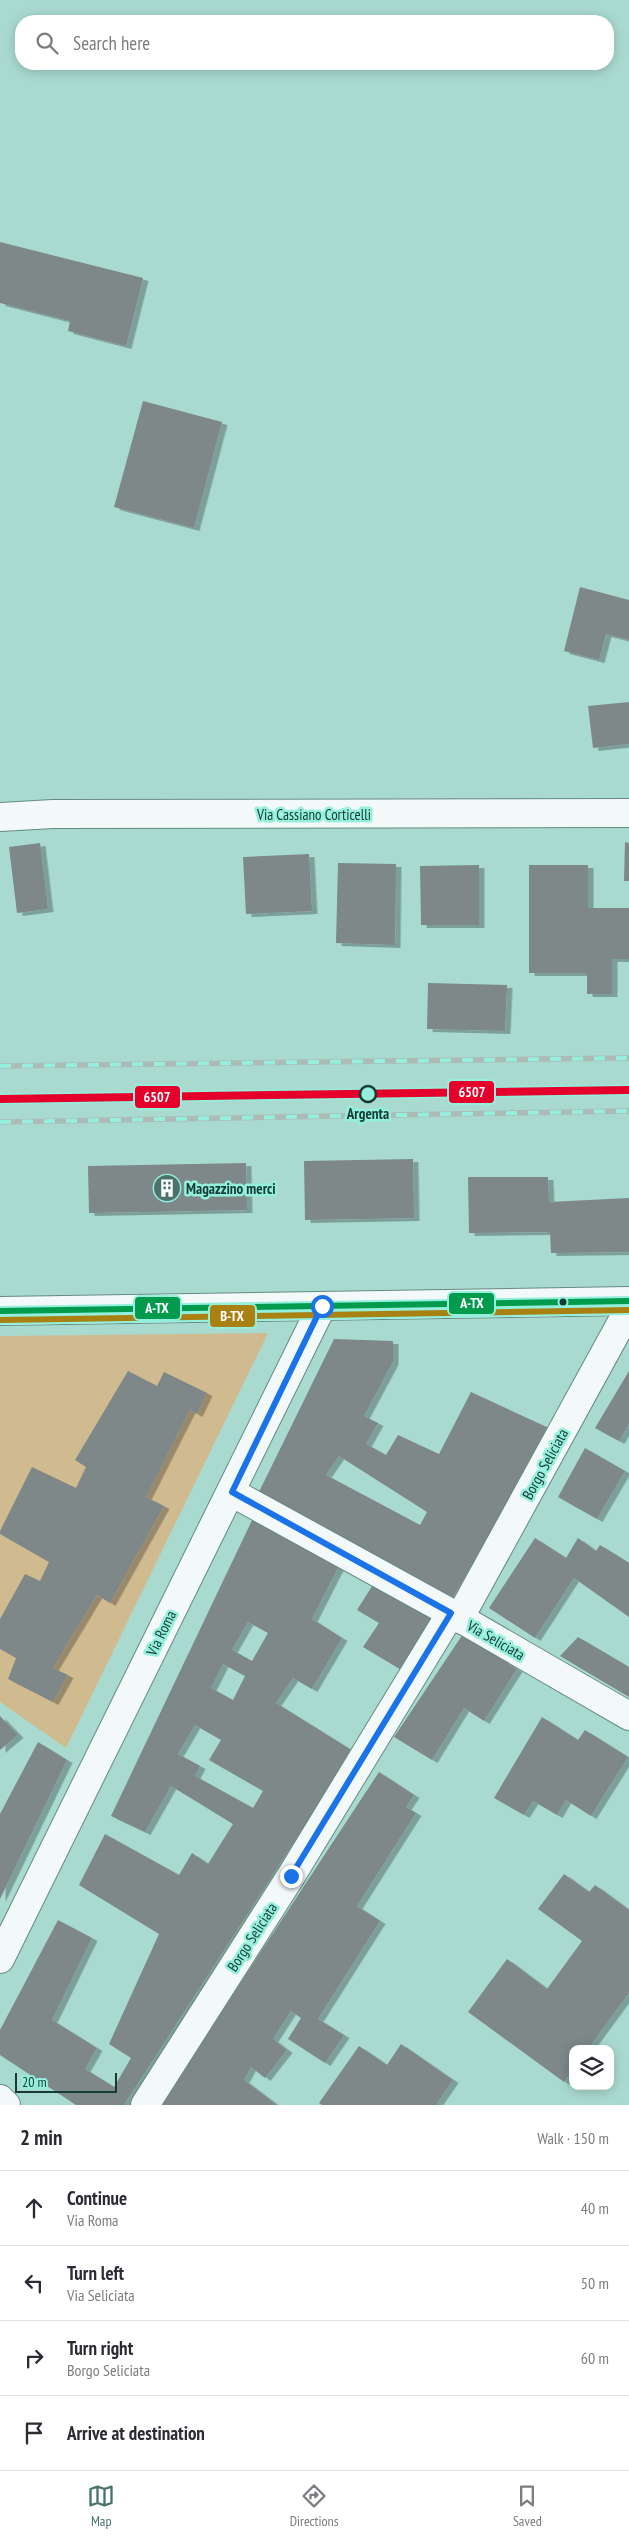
<!DOCTYPE html>
<meta charset="utf-8">
<style>
:root{--surface:#fff;--page:#f2f2f3;--text:#2b2b33;--muted:#7c7c81;--line:#e1e1e2;--accent:#49736b}
body{margin:0;font-family:"PT Sans Narrow",sans-serif;background:var(--page);color:var(--text)}
.controls{position:absolute;right:15px;bottom:15px;display:grid;overflow:hidden;border-radius:10px;box-shadow:0 2px 12px #0003}
.controls button{width:45px;height:45px;display:grid;place-items:center;padding:0;border:0;border-bottom:1px solid var(--line);background:var(--surface);color:var(--text);font:25px sans-serif}
.scale{position:absolute;left:15px;bottom:12px;width:102px;box-sizing:border-box;padding-left:5px;border:2px solid #153c34;border-top:0;font-size:14px;line-height:18px;white-space:nowrap;color:#153c34;-webkit-text-stroke:4px #94efdc;paint-order:stroke}
.stop{position:absolute;width:15px;height:15px;margin:-11px;border:4px solid #1a73e8;border-radius:50%;background:#fff}
.stop.end{background:#1a73e8;border-color:#fff;box-shadow:0 1px 5px #0008}
.list{margin:0;padding:0;list-style:none}
h2{display:flex;justify-content:space-between;align-items:center;height:65px;margin:0;padding:0 20px;font-size:21px}
h2 small{font-size:16px;font-weight:400;color:var(--muted)}
.list li{display:grid;grid-template-columns:32px 1fr auto;gap:15px;align-items:center;box-sizing:border-box;height:75px;padding:0 20px;border-top:1px solid var(--line)}
.list b{display:block;font-size:19px;white-space:nowrap}
.list p{margin:0;font-size:16px;white-space:nowrap;color:var(--muted)}
.list em{font-size:16px;font-style:normal;color:var(--muted)}
.icon{flex:none;width:28px;height:28px;fill:none;stroke:currentColor;stroke-width:2;stroke-linecap:round;stroke-linejoin:round}
.map{position:relative;flex:none;width:629px;height:2105px;overflow:hidden}
.search{position:absolute;background:var(--surface);box-shadow:0 2px 12px #0003;left:15px;right:15px;top:15px;height:55px;display:flex;align-items:center;gap:12px;box-sizing:border-box;padding:0 18px;border-radius:20px;color:var(--muted);font-size:19px}
.sheet{height:365px;background:var(--surface)}
nav{display:flex;justify-content:space-around;align-items:center;box-sizing:border-box;height:70px;border-top:1px solid var(--line);background:var(--surface);font-size:14px;color:var(--muted)}
nav a{display:grid;justify-items:center;gap:2px}
nav .on{color:var(--accent)}
.map>svg:first-child{display:block}
.green{fill:#d0ba90}
.building{fill:#7e8888;fill-rule:evenodd;filter:url(#shadow)}
.lines{fill:none;stroke-linecap:round;stroke-linejoin:round}
.street-casing{stroke:#658a82;stroke-width:30}
.secondary-casing{stroke:#658a82;stroke-width:30}
.street{stroke:#f2f9f8;stroke-width:28}
.secondary{stroke:#f2f9f8;stroke-width:28}
.rail-casing{stroke:#adbbb7;stroke-width:5.5}
.rail{stroke:#94efdc;stroke-width:4;stroke-dasharray:11;stroke-linecap:butt}
.bus-1-casing{stroke:#94efdc;stroke-width:10}
.bus-2-casing{stroke:#94efdc;stroke-width:10}
.bus-1{stroke:#029b4e;stroke-width:6}
.bus-2{stroke:#a88112;stroke-width:6}
.rail-1-casing{stroke:#94efdc;stroke-width:11}
.rail-1{stroke:#e4002b;stroke-width:8}
.route{stroke:#1a73e8;stroke-width:6}
.stop-dot{fill:#94efdc;stroke:#153c34;stroke-width:2.5}
.bus-dot{fill:#153c34;stroke:#94efdc;stroke-width:2}
.labels{text-anchor:middle;dominant-baseline:central;stroke-width:5;stroke-linejoin:round;paint-order:stroke}
.street-label{font-size:15px;fill:#153c34;stroke:#94efdc}
.stop-label{font-size:15px;font-weight:bold;fill:#153c34;stroke:#94efdc}
.poi-label{font-size:15px;font-weight:bold;fill:#153c34;stroke:#94efdc;text-anchor:start}
.line-badge{stroke:#94efdc;stroke-width:2}
.badge-label{font-size:14px;text-anchor:middle;font-weight:bold;fill:#fff}
</style>
<div class="map">
<svg width="629" height="2105" viewBox="0 0 629 2105">
<defs>
<filter id="shadow"><feDropShadow dx="5.5" dy="3" stdDeviation="0" flood-color="#0004"/></filter>
</defs>
<rect width="100%" height="100%" fill="#a9dad0"/>
<polygon class="green" points="268,1333 66,1748 0,1702 0,1336"/>
<g class="building">
<polygon points="0,242 143,278 126,346 68,331 70,321 0,303"/>
<polygon points="143,401 222,422 194,528 114,507"/>
<polygon points="580,587 629,600 629,640 606,634 599,660 564,651"/>
<polygon points="629,702 629,744 593,748 588,706"/>
<polygon points="625,842 629,843 629,881 624,881"/>
<polygon points="40,843 48,909 17,913 9,847"/>
<polygon points="309,854 312,911 246,914 243,857"/>
<polygon points="338,863 396,864 395,945 336,943"/>
<polygon points="479,865 479,925 421,925 420,866"/>
<polygon points="529,865 588,865 588,908 629,908 629,959 612,959 612,994 587,994 587,973 529,973"/>
<polygon points="428,983 507,985 505,1031 427,1029"/>
<polygon points="413,1159 414,1218 305,1220 304,1161"/>
<polygon points="246,1163 247,1210 89,1213 88,1166"/>
<polygon points="468,1177 548,1177 549,1202 629,1198 629,1252 551,1253 550,1232 469,1233"/>
<path d="M334 1339 393 1341V1362L364 1416 378 1423 366 1444 386 1455 398 1435 439 1454 471 1392 551 1429 452 1599 257 1496ZM339 1456 427 1512 420 1525 326 1475Z"/>
<polygon points="128,1371 157,1386 164,1372 207,1393 197,1414 190,1410 146,1497 164,1506 110,1603 97,1595 53,1668 68,1675 53,1702 8,1679 16,1658 0,1649 0,1619 25,1574 40,1581 49,1562 0,1534 0,1531 32,1467 76,1488 86,1467 75,1460"/>
<polygon points="629,1371 629,1424 619,1441 595,1428"/>
<polygon points="585,1448 625,1471 597,1519 558,1497"/>
<path d="M254 1516 339 1566 312 1619 342 1638 312 1689 293 1678 276 1703 353 1751 124 2105H76L0 2055V2030L58 1920 92 1938 52 2020 97 2048 85 2069 114 2087 131 2058 109 2044 159 1934 79 1885 105 1834 179 1875 192 1853 208 1864 233 1824 171 1786 145 1832 111 1816ZM248 1622 268 1633 252 1661 232 1650ZM223 1664 245 1676 233 1700 211 1688ZM195 1725 221 1740 209 1760 263 1791 253 1808 195 1776 200 1766 178 1754Z"/>
<polygon points="535,1538 566,1558 578,1538 596,1551 600,1545 629,1563 629,1617 574,1578 535,1638 489,1608"/>
<polygon points="374,1583 435,1619 403,1671 363,1647 379,1623 357,1610"/>
<polygon points="463,1634 517,1669 484,1721 464,1708 432,1760 394,1737"/>
<polygon points="578,1637 629,1667 629,1697 560,1656"/>
<polygon points="0,1716 18,1735 0,1750"/>
<polygon points="542,1717 578,1740 585,1730 628,1757 591,1816 566,1800 557,1815 533,1801 524,1815 494,1798"/>
<polygon points="38,1742 67,1760 0,1899 0,1814"/>
<polygon points="379,1772 414,1795 406,1807 416,1813 357,1906 380,1921 318,2019 344,2035 325,2063 288,2039 301,2018 291,2011 273,2039 287,2050 265,2078 251,2067 244,2080 277,2105 160,2105"/>
<polygon points="564,1874 589,1892 595,1885 629,1910 629,1993 588,2049 573,2049 573,2069 564,2082 468,2012 507,1959 547,1989 582,1941 538,1909"/>
<polygon points="401,2044 453,2080 436,2105 322,2105 319,2103 359,2046 387,2065"/>
</g>
<g class="lines">
<g class="street-casing">
<g id="street">
<polyline points="0,817 53,814 629,813"/>
<polyline points="231,1492 451,1613 629,1716"/>
<polyline points="459,1619 629,1309"/>
<polyline points="0,1959 322,1306"/>
<polyline points="0,2099 6,2105"/>
<polyline points="145,2105 291,1876 451,1613"/>
</g>
</g>
<g class="secondary-casing">
<polyline id="secondary" points="0,1311 629,1301"/>
</g>
<use href="#street" class="street"/>
<use href="#secondary" class="secondary"/>
<g class="rail-casing">
<g id="rail">
<polyline points="0,1066 629,1058"/>
<polyline points="0,1122 629,1111"/>
</g>
</g>
<use href="#rail" class="rail"/>
<g class="bus-1-casing">
<polyline id="bus-1" points="0,1311 629,1301"/>
</g>
<g class="bus-2-casing">
<polyline id="bus-2" points="0,1320 629,1310"/>
</g>
<use href="#bus-1" class="bus-1"/>
<use href="#bus-2" class="bus-2"/>
<g class="rail-1-casing">
<polyline id="rail-1" points="0,1099 629,1090"/>
</g>
<use href="#rail-1" class="rail-1"/>
</g>
<g class="lines">
<polyline class="route" points="291,1876 451,1613 232,1492 322,1306"/>
</g>
<defs>
<g id="building-disc" transform="scale(1.4375)"><circle r="9.5" fill="#49736b" stroke="#94efdc"/><path d="M-4-6H4V6H1V3H-1V6H-4ZM-2.5-4.3h1.7v1.8h-1.7ZM.8-4.3h1.7v1.8H.8ZM-2.5-1h1.7V.8h-1.7ZM.8-1h1.7V.8H.8Z" fill="#fff"/></g>
</defs>
<g fill-rule="evenodd">
<use href="#building-disc" x="167" y="1188"/>
</g>
<circle class="stop-dot" cx="368" cy="1094" r="8"/>
<circle class="bus-dot" cx="563" cy="1302" r="4.5"/>
<g class="labels">
<g class="street-label">
<text x="314" y="814">Via Cassiano Corticelli</text>
<text transform="translate(545 1464) rotate(-61)">Borgo Seliciata</text>
<text transform="translate(161 1633) rotate(-64)">Via Roma</text>
<text transform="translate(496 1640) rotate(30)">Via Seliciata</text>
<text transform="translate(252 1937) rotate(-57)">Borgo Seliciata</text>
</g>
<g class="stop-label">
<text x="368" y="1113">Argenta</text>
</g>
<g class="poi-label">
<text x="186" y="1188">Magazzino merci</text>
</g>
</g>
<g class="line-badge">
<rect x="448" y="1080" width="47" height="24" rx="5" fill="#e4002b"/>
<rect x="134" y="1085" width="47" height="24" rx="5" fill="#e4002b"/>
<rect x="448" y="1292" width="47" height="23" rx="5" fill="#029b4e"/>
<rect x="134" y="1296" width="47" height="24" rx="5" fill="#029b4e"/>
<rect x="209" y="1304" width="47" height="24" rx="5" fill="#a88112"/>
</g>
<g class="badge-label">
<text x="472" y="1097">6507</text>
<text x="157" y="1102">6507</text>
<text x="472" y="1308">A-TX</text>
<text x="157" y="1313">A-TX</text>
<text x="232" y="1321">B-TX</text>
</g>
</svg>
<div class="controls">
<button><svg class="icon" aria-label="layers" viewBox="0 0 24 24"><path d="M12 4l9 5-9 5-9-5zM3 14l9 5 9-5"/></svg></button>
</div>
<div class="scale">20 m</div>
<div class="stop" style="left:322px;top:1306px"></div>
<div class="stop end" style="left:291px;top:1876px"></div>
<div class="search"><svg class="icon" aria-label="search" viewBox="0 0 24 24"><circle cx="10" cy="10" r="6"/><path d="M15 15l6 6"/></svg>Search here</div>
</div>
<section class="sheet">
<h2>2 min<small>Walk · 150 m</small></h2>
<ul class="list">
<li><svg class="icon" aria-label="ahead" viewBox="0 0 24 24"><path d="M12 20V5M6 11l6-6 6 6"/></svg><div><b>Continue</b><p>Via Roma</p></div><em>40 m</em></li>
<li><svg class="icon" aria-label="left" viewBox="0 0 24 24"><path d="M17 20v-9H6M10 6l-5 5 5 5"/></svg><div><b>Turn left</b><p>Via Seliciata</p></div><em>50 m</em></li>
<li><svg class="icon" aria-label="right" viewBox="0 0 24 24"><path d="M7 20v-9h11M14 6l5 5-5 5"/></svg><div><b>Turn right</b><p>Borgo Seliciata</p></div><em>60 m</em></li>
<li><svg class="icon" aria-label="arrive" viewBox="0 0 24 24"><path d="M6 21V4h12l-3 4 3 4H6"/></svg><div><b>Arrive at destination</b></div></li>
</ul>
</section>
<nav>
<a class="on"><svg class="icon" aria-label="map" viewBox="0 0 24 24"><path d="M3 6l6-2 6 2 6-2v14l-6 2-6-2-6 2zM9 4v14M15 6v14"/></svg>Map</a>
<a><svg class="icon" aria-label="directions" viewBox="0 0 24 24"><path d="M12 3l9 9-9 9-9-9zM9 14v-3h6M13 9l2 2-2 2"/></svg>Directions</a>
<a><svg class="icon" aria-label="saved" viewBox="0 0 24 24"><path d="M7 4h10v16l-5-4-5 4z"/></svg>Saved</a>
</nav>
